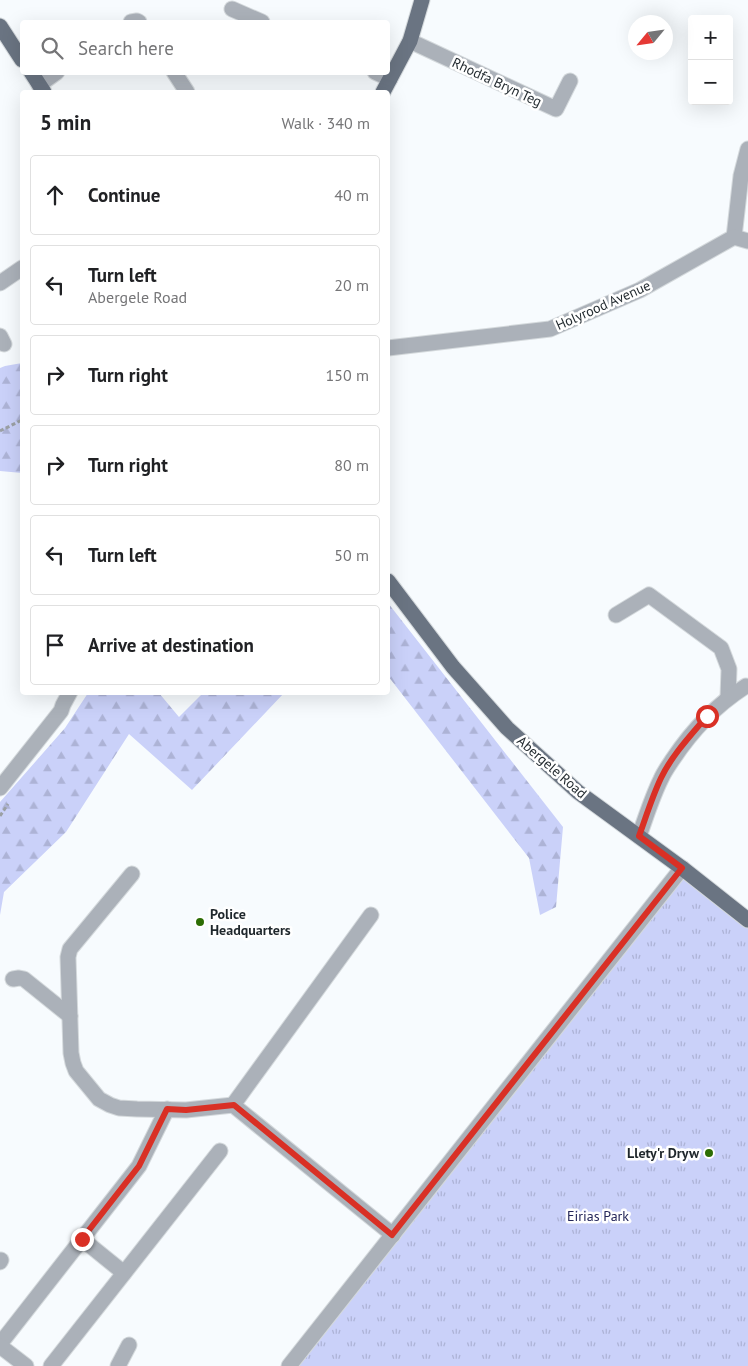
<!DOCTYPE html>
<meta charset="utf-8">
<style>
:root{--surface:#fff;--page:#f6f6f6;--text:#202124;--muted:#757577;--line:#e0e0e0}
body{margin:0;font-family:"PT Sans",sans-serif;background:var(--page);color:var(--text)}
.controls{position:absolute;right:15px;top:15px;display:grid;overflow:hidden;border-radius:5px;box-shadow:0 5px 20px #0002}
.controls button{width:45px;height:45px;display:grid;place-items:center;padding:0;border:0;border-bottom:1px solid var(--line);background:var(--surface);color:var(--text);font:25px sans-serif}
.compass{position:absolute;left:628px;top:15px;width:45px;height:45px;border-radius:50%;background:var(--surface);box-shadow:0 5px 20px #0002;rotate:241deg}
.stop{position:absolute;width:15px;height:15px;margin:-11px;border:4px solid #d93025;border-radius:50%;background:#fff}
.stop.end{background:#d93025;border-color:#fff;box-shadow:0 1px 5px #0008}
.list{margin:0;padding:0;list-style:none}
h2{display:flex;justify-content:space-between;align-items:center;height:65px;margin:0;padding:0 20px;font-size:21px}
h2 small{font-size:16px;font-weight:400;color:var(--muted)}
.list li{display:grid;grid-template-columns:32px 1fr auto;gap:15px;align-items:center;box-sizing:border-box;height:80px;margin:0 10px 10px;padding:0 10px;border:1px solid var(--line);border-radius:5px}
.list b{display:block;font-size:19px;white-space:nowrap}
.list p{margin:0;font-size:16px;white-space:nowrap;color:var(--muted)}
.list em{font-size:16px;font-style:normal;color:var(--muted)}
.icon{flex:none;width:28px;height:28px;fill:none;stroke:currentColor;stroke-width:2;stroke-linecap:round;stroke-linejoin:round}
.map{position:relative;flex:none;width:748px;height:1366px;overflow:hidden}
.search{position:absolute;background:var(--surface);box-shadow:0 5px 20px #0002;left:20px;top:20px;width:370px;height:55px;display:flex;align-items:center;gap:12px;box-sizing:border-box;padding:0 18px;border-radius:5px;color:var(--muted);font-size:19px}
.panel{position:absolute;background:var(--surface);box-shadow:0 5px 20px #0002;left:20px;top:90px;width:370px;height:605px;border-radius:5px}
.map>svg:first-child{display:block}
.forest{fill:url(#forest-firs)}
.park{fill:url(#park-tufts)}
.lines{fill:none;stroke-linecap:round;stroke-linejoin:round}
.minor-casing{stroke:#d4d9dc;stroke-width:17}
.major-casing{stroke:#d4d9dc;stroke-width:17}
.path{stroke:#9ba0a4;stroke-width:3;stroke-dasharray:4 2.5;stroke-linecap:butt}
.minor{stroke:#abb1b9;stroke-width:15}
.major{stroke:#6a7482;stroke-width:15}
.route{stroke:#d93025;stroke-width:6}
.poi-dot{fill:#2c6d04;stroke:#fff;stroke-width:2}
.labels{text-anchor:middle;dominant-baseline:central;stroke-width:5;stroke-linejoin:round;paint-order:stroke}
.street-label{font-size:14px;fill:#1f272c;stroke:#fff}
.poi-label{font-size:14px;font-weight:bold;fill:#1f272c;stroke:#fff;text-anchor:start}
.park-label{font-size:14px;fill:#232558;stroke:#fff}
</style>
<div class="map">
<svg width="748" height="1366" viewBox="0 0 748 1366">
<defs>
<pattern id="forest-firs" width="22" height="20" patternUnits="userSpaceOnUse" patternTransform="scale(1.25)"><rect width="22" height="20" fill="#cad1f9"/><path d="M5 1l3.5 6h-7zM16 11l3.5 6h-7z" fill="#adb3d6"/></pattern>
<pattern id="park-tufts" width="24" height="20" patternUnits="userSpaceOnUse" patternTransform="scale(1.25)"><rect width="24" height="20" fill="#cad1f9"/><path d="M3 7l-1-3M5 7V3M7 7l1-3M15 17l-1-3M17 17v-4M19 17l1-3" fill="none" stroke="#adb3d6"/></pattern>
</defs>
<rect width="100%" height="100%" fill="#f7fbfe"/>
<g class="forest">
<polygon points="22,363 22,473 0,471 0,368 5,366"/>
<polygon points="388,603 563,827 556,907 540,915 529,858 388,676"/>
<polygon points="88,693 159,693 179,717 203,693 284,693 192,790 129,734 66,832 4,892 0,915 0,802 65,728"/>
</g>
<polygon class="park" points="682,868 748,917 748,1366 289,1366"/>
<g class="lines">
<g class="minor-casing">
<g id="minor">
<polyline points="232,9 262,22"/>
<polyline points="131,22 137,21 139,22"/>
<polyline points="410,41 556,109 570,81"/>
<polyline points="174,72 187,92"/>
<polyline points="375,72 390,79"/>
<polyline points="39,85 57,72"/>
<polyline points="734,237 741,176 748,149"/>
<polyline points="0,283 22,268"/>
<polyline points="0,336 4,344"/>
<polyline points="388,348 550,329 640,290 734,237 748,241"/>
<polyline points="616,615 649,595 721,648 729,669 728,697"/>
<polyline points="0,788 61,711 63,705 70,692"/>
<path d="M639 836C646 817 652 797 661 779 664 772 669 765 673 759 693 729 716 705 746 686"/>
<polyline points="132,874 70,949 68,957 71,1053 73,1063 76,1071 99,1099 110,1105 119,1108 137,1109 186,1110 233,1105"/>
<polyline points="371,915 233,1105 393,1235"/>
<polyline points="13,979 19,978 24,979 70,1016"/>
<polyline points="82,1239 124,1273"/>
<polyline points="0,1262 1,1260"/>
<polyline points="0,1344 139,1166 167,1109"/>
<polyline points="0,1346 26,1366"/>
<polyline points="51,1366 220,1151"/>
<polyline points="118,1366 129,1345"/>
<polyline points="289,1366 682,868"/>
</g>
</g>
<g class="major-casing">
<g id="major">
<polyline points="0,26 22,60"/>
<polyline points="31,72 44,92"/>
<polyline points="383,92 410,41 422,0"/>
<polyline points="388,581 453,667 507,728 578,792 682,868 748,920"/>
</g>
</g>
<g class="path">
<polyline points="0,431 22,420"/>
<polyline points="0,816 8,804"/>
</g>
<use href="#minor" class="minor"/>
<use href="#major" class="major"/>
</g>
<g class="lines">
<path class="route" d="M82 1239 139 1166 167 1109 186 1110 234 1105 392 1235 682 868 639 836C646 817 652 797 661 778 672 755 691 735 707 716"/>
</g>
<g class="poi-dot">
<circle cx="200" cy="922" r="5"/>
<circle cx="709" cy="1153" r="5"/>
</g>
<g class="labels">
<g class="street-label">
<text transform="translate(497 82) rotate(25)">Rhodfa Bryn Teg</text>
<text transform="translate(603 305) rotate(-24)">Holyrood Avenue</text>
<text transform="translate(552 767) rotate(41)">Abergele Road</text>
</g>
<g class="poi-label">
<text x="210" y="914">Police<tspan x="210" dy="16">Headquarters</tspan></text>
<text x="699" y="1153" text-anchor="end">Llety'r Dryw</text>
</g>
<g class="park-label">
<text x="598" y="1216">Eirias Park</text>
</g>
</g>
</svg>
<div class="controls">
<button>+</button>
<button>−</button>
</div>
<svg class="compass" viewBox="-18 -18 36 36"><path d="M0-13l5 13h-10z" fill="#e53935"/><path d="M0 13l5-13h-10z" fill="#757577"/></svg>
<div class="stop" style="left:707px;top:716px"></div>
<div class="stop end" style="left:82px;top:1239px"></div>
<div class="search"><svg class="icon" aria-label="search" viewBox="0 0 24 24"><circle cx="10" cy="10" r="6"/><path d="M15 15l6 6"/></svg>Search here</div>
<section class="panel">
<h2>5 min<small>Walk · 340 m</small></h2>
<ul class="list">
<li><svg class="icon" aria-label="ahead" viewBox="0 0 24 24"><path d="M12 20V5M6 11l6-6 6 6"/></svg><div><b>Continue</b></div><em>40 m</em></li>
<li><svg class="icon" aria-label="left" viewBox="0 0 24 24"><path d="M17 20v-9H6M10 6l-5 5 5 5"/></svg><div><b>Turn left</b><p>Abergele Road</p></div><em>20 m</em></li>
<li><svg class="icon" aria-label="right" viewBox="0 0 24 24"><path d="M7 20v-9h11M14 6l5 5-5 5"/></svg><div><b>Turn right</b></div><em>150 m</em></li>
<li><svg class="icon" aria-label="right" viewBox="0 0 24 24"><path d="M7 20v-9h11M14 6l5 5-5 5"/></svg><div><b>Turn right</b></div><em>80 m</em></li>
<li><svg class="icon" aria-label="left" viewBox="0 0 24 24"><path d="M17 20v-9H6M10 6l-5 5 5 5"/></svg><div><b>Turn left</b></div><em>50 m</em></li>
<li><svg class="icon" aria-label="arrive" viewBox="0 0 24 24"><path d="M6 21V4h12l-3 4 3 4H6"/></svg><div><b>Arrive at destination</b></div></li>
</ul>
</section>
</div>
